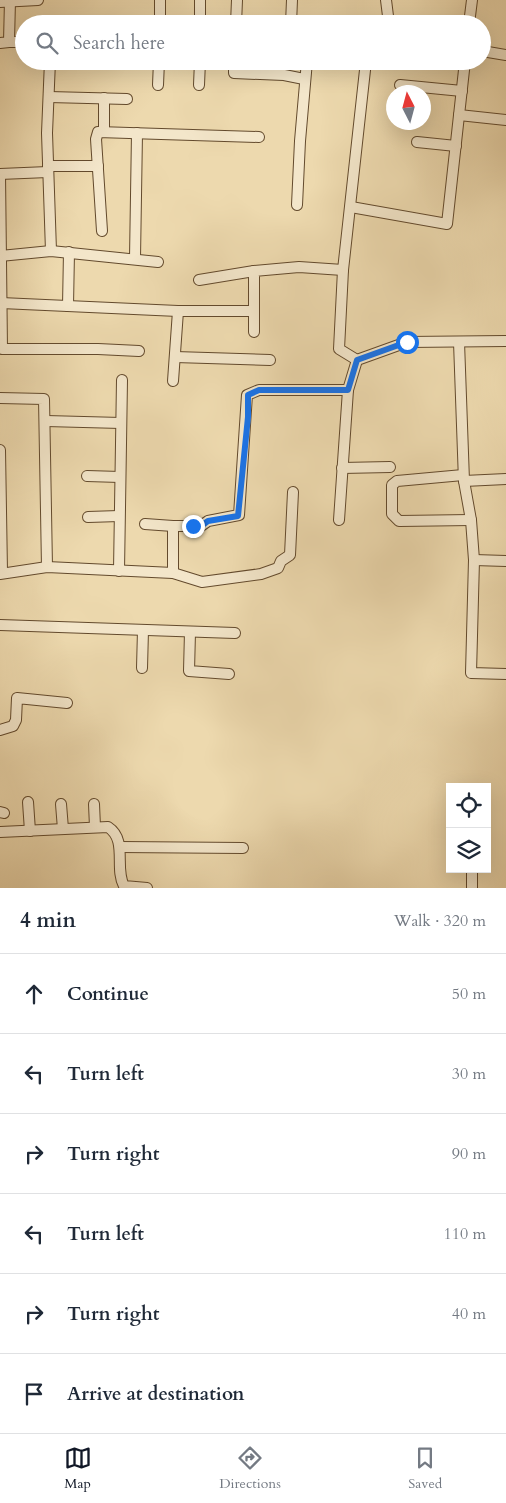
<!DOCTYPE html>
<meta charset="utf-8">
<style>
:root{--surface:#fff;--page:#f2f2f3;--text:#1f2937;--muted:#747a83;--line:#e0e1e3;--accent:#111827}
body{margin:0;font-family:Cardo,serif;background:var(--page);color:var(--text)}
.controls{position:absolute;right:15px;bottom:15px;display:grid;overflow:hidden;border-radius:0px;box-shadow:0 5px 20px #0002}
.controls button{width:45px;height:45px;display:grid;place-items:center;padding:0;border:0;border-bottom:1px solid var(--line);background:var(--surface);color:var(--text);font:25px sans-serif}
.compass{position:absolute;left:386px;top:85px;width:45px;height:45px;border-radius:50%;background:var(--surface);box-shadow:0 5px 20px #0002;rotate:354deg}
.stop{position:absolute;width:15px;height:15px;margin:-11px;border:4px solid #1a73e8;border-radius:50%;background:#fff}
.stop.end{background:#1a73e8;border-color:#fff;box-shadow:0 1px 5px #0008}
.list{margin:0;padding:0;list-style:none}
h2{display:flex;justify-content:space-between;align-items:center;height:65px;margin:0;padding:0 20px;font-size:21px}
h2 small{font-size:16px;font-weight:400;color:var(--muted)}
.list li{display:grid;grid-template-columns:32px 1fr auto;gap:15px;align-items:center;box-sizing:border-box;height:80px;padding:0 20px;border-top:1px solid var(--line)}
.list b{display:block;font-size:19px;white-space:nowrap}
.list em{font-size:16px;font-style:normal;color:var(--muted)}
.icon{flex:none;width:28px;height:28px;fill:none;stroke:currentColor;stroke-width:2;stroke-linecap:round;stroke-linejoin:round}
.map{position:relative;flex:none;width:506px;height:888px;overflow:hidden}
.search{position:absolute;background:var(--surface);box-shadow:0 5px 20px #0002;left:15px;right:15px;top:15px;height:55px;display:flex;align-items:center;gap:12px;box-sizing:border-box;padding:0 18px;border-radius:28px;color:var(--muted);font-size:19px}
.sheet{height:545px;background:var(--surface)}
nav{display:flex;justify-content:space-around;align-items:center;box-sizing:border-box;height:70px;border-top:1px solid var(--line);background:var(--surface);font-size:14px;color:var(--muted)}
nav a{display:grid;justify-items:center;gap:2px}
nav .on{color:var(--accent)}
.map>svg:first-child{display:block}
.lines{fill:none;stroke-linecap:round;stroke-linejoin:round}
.minor-casing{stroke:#634a2d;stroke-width:12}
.minor{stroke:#f3e6ca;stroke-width:10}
.route{stroke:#1a73e8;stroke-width:6}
</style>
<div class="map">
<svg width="506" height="888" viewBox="0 0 506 888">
<rect width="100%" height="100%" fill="#edd9ae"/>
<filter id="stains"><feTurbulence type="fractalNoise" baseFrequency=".004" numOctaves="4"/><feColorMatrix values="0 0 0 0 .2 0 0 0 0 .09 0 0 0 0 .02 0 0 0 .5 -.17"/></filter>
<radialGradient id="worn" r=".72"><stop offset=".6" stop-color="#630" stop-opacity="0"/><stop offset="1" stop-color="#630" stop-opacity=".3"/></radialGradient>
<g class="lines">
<g class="minor-casing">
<g id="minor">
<polyline points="386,0 389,24"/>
<polyline points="0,2 38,0"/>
<polyline points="160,24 160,0"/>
<polyline points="200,24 200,0"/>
<polyline points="236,24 237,0"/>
<polyline points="291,24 292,0"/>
<polyline points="469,24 472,0"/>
<polyline points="9,42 24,42"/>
<polyline points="0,43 9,42 10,0"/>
<polyline points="482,51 506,55"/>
<polyline points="50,61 47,133 51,251"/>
<polyline points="234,61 234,73 284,75 304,79"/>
<polyline points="158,85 159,61"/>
<polyline points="199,85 200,61"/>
<polyline points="400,85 462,91"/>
<polyline points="49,97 127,99"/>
<polyline points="104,98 104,132"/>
<polyline points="459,115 506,120"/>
<polyline points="417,142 456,146"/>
<polyline points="48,166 98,166"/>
<polyline points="0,174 2,349 98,349 139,351"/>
<polyline points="0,174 48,172"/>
<polyline points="297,205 300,141 307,61"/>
<polyline points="351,207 447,224 465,61"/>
<polyline points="102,231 96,139 98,132 259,137"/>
<polyline points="0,256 51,251 158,262"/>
<polyline points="135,258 137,133"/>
<polyline points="199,280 254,271"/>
<polyline points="1,303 178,311 253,311"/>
<polyline points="68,306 69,252"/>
<polyline points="254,332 254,271 299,267 343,270"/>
<polyline points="459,342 464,481 471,520 474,560 471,673 506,674"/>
<polyline points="175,357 270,360"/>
<polyline points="357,360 339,349 343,270 366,61"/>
<polyline points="173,381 178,311"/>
<polyline points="0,398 44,399 47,567"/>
<polyline points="46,421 121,423"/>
<polyline points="0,450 2,572"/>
<polyline points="342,468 390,467"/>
<polyline points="463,475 397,481 392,485 392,514 399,521 471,520"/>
<polyline points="87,476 120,477"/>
<polyline points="464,481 506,479"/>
<polyline points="88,517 119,516"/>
<polyline points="339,520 348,390"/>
<polyline points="145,524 173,526"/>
<polyline points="474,560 506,561"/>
<polyline points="119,571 122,380"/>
<polyline points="173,573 202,582 261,574 278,568 281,561 290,555 293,492"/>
<polyline points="0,574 47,567 173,573 173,526 201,526 208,521 239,515 247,395 259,390 348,390 357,360 407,342 506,341"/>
<polyline points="0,625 235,633"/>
<polyline points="190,632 189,671 229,674"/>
<polyline points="142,668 143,630"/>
<polyline points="0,730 13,726 16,720 17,698 67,703"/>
<polyline points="28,802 30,831"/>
<polyline points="61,804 63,829"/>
<polyline points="94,804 95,827"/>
<polyline points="0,812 4,813"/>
<path d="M0 832 108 827C128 840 114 868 124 886L147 888"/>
<polyline points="120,847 243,848"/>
<polyline points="472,888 472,869"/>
</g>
</g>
<use href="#minor" class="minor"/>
</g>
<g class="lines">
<polyline class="route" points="193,526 201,526 208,521 238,516 248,417 248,395 259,390 348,390 357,360 407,342"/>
</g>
<rect width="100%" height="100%" filter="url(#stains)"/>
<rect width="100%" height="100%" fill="url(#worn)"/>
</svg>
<div class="controls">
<button><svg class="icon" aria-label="locate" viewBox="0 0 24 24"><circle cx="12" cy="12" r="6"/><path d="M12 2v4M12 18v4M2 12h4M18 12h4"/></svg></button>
<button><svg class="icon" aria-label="layers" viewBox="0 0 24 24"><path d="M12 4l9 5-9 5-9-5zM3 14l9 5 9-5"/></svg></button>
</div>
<svg class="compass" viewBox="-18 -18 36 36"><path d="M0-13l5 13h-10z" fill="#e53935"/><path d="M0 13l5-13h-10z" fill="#747a83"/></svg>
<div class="stop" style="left:407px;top:342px"></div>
<div class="stop end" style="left:193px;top:526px"></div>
<div class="search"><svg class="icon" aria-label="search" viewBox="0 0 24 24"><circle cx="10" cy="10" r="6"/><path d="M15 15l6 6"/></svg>Search here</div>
</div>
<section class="sheet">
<h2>4 min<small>Walk · 320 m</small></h2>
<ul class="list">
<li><svg class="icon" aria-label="ahead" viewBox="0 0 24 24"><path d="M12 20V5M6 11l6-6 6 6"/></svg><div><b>Continue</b></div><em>50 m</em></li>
<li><svg class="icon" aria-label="left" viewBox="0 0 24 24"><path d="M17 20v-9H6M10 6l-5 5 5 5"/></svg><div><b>Turn left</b></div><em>30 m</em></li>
<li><svg class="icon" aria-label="right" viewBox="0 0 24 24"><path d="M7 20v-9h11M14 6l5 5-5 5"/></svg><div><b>Turn right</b></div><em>90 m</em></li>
<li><svg class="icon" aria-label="left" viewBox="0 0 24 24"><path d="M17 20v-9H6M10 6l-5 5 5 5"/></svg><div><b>Turn left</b></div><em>110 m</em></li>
<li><svg class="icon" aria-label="right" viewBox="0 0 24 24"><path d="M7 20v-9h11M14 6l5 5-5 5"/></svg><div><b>Turn right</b></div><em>40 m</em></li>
<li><svg class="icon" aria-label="arrive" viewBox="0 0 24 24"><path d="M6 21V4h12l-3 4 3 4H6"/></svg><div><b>Arrive at destination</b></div></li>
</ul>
</section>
<nav>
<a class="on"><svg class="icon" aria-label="map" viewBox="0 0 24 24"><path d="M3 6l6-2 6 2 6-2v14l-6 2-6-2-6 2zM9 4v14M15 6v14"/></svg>Map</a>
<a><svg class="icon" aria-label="directions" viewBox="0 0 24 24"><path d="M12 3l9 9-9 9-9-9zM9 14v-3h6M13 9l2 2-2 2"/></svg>Directions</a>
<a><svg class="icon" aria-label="saved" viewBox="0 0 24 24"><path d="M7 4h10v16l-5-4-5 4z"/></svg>Saved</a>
</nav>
